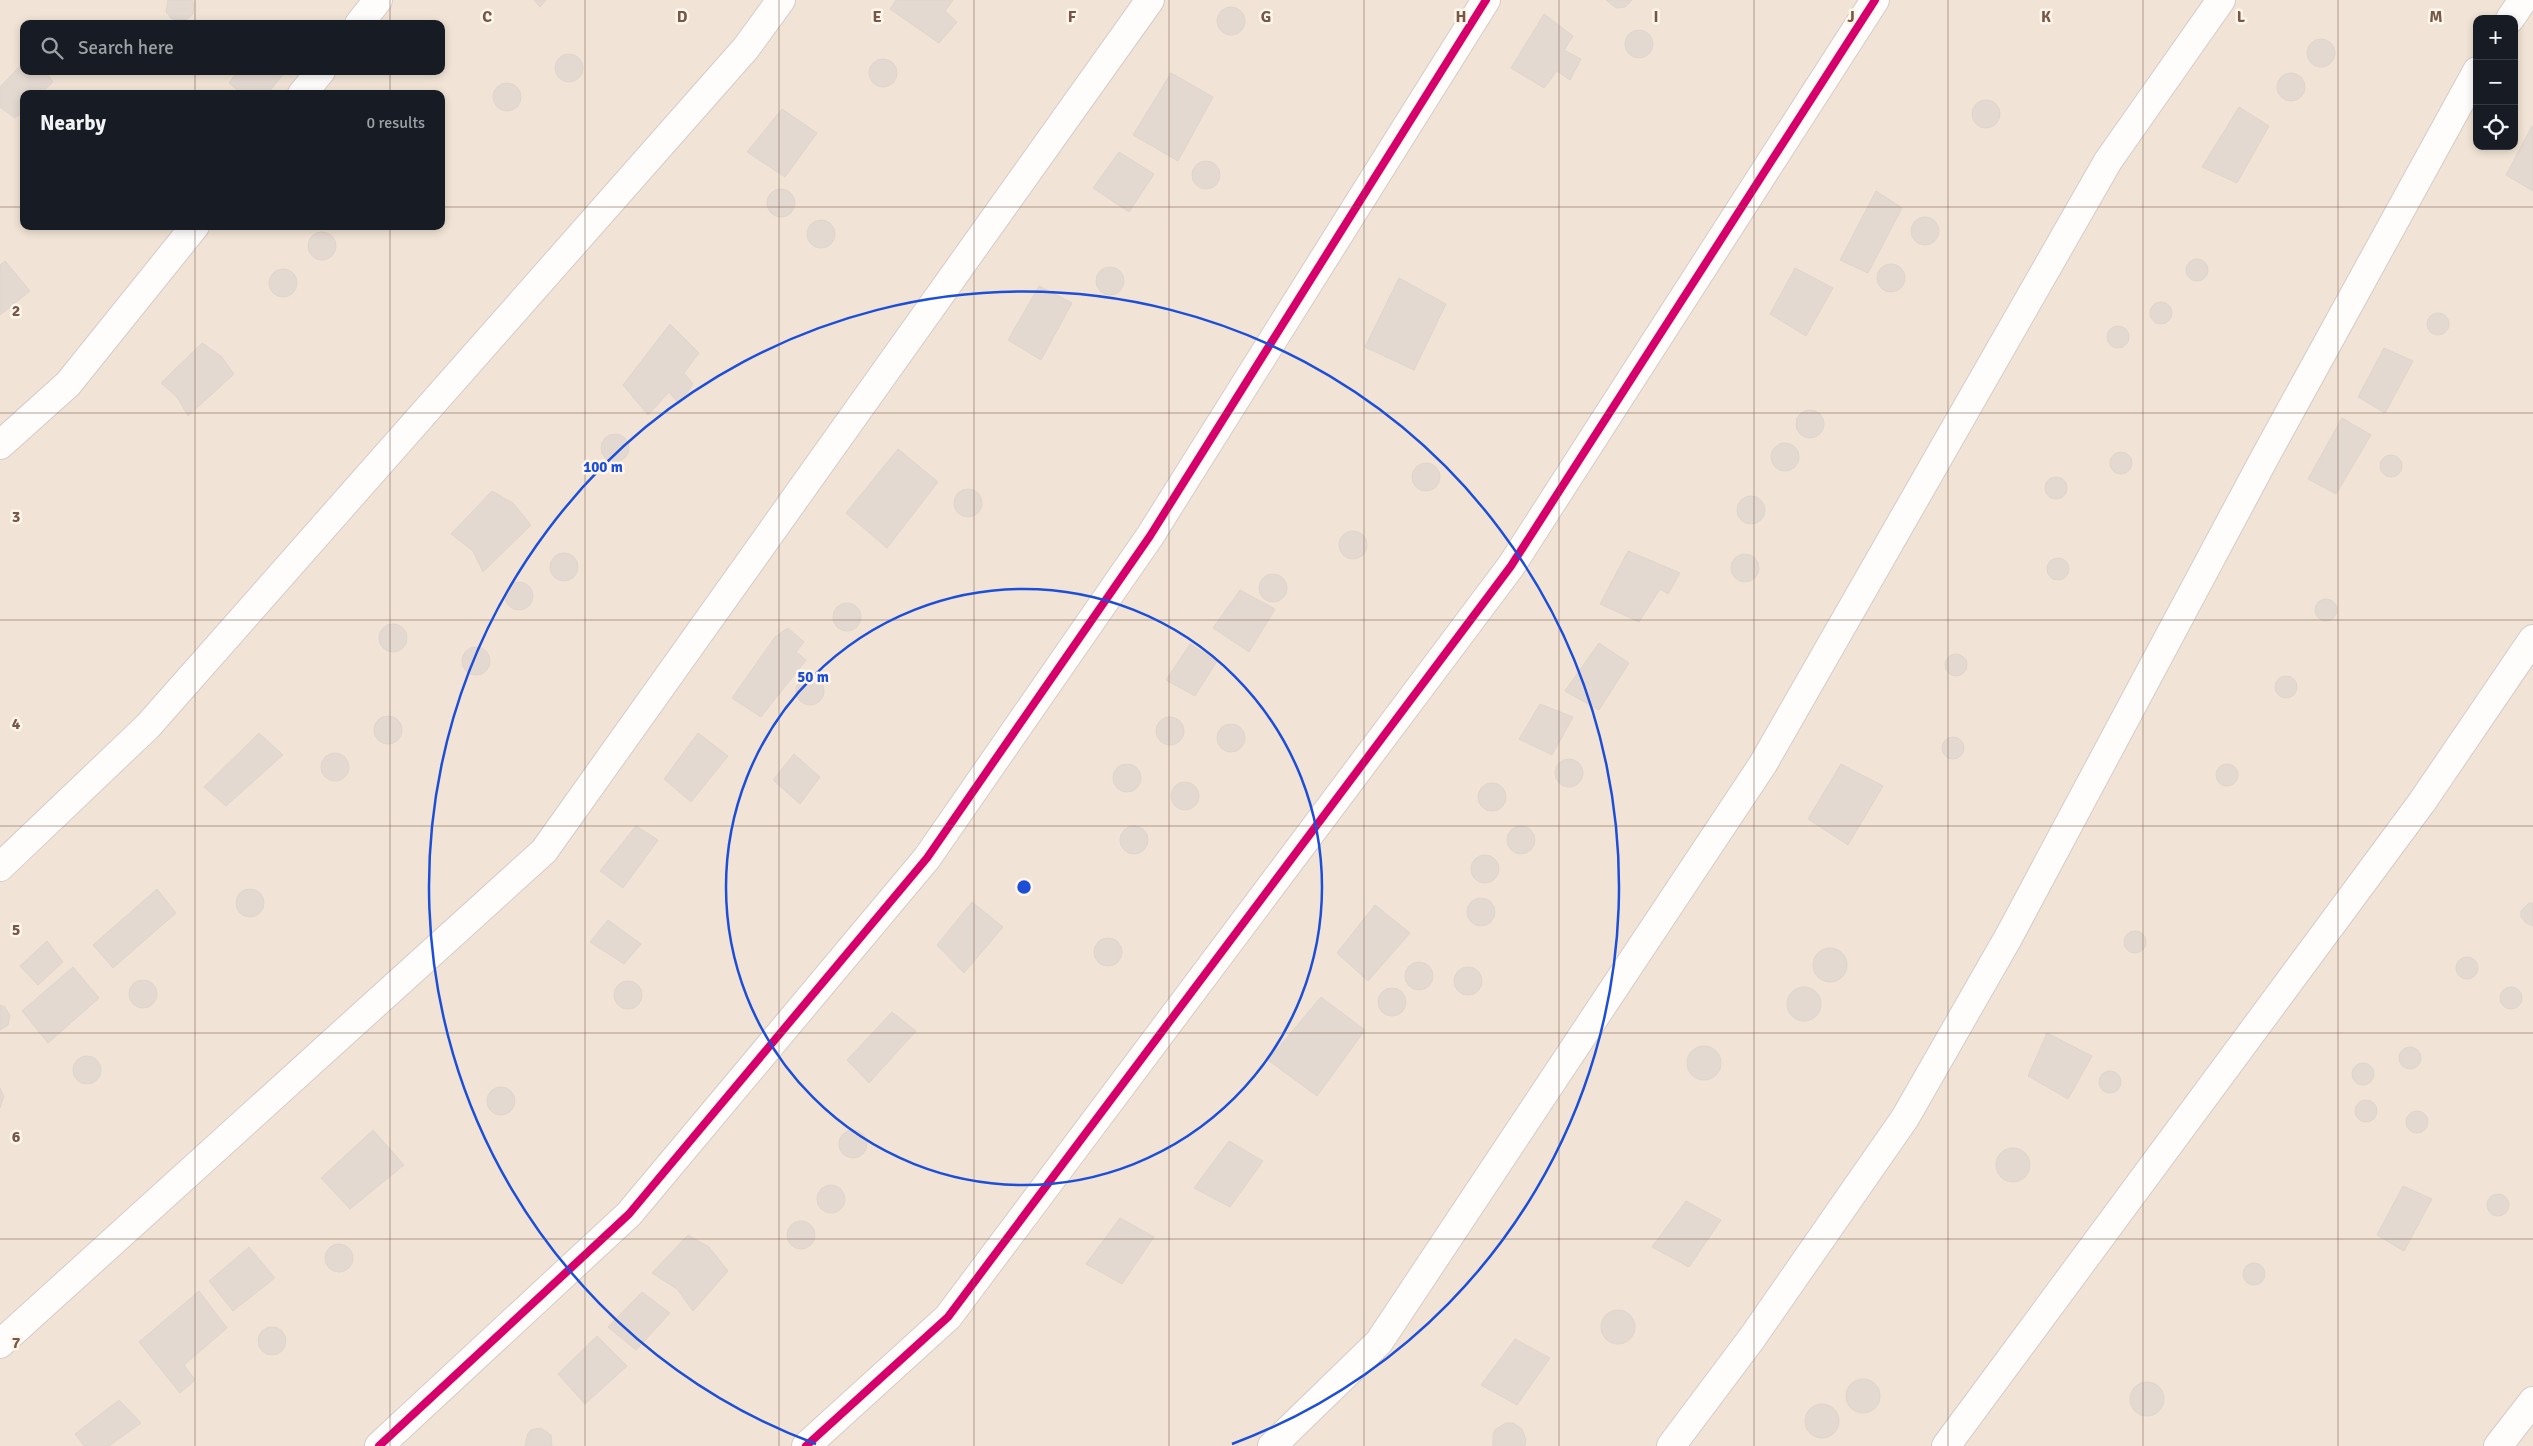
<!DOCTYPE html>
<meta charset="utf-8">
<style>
:root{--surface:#171b24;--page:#242831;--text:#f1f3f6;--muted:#9ea1a6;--line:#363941}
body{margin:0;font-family:Signika,sans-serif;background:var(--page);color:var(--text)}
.controls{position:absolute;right:15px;top:15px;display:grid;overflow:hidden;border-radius:10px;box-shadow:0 2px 8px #0003}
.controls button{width:45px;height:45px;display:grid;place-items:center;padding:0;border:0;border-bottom:1px solid var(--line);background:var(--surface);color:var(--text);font:25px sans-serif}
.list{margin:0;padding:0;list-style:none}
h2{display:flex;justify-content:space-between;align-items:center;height:65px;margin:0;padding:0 20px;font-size:21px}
h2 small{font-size:16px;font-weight:400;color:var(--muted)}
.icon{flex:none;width:28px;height:28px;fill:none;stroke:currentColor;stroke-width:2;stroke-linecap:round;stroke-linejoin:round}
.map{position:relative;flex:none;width:2533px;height:1446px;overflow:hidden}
.search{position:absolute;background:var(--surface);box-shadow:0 2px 8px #0003;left:20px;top:20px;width:425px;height:55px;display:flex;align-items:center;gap:12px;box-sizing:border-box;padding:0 18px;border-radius:10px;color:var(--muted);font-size:19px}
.panel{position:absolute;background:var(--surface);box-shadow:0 2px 8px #0003;left:20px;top:90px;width:425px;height:140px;border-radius:10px}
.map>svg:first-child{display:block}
.residential{fill:#f1e4d6;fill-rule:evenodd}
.building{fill:#e4d9d1;stroke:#e0d4cb}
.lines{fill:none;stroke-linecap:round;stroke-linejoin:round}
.minor-casing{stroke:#d6ccc6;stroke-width:30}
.minor{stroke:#fefdfc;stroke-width:28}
.cycleway-casing{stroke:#fff6eb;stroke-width:11}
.cycleway{stroke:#d6006c;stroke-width:8}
.grid{fill:none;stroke:#765748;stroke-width:1;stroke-opacity:0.55}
.ring{fill:none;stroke:#1d4ed8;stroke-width:2.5}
.grid-label{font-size:16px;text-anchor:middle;font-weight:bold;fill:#765748;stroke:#fff6eb;stroke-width:5;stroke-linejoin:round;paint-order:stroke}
.centre{fill:#1d4ed8;stroke:#fff6eb;stroke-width:2.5}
.ring-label{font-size:15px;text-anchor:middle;font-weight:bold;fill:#1d4ed8;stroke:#fff6eb;stroke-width:5;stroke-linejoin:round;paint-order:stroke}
</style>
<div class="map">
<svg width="2533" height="1446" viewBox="0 0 2533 1446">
<rect width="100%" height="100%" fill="#f7f1e9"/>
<path class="residential" d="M0 0H2533V1446H0ZM2477 19H2514V146H2477ZM24 24H441V71H24ZM24 94H441V226H24Z"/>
<g class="building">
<polygon points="168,0 192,0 194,5 193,14 186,20 172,19 166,12"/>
<polygon points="534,0 546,0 540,7"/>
<polygon points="896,0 953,0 945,11 957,22 939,43 890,9"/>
<polygon points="1606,0 1632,0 1625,7 1616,8"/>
<circle cx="1231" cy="21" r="14"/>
<polygon points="1544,14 1573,36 1564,50 1581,59 1570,80 1557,71 1544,88 1511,68"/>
<circle cx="1639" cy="44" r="14"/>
<circle cx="2321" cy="53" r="14"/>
<circle cx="569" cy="68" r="14"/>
<circle cx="883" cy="73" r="14"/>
<polygon points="24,62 24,71 45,71 53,82 40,94 24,94 24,110 15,118 0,107 0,87"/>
<polygon points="238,71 284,71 285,72 267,94 242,94 229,83"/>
<circle cx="2291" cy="87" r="14"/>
<polygon points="1171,73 1213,97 1178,161 1133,135"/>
<circle cx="507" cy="97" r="14"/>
<circle cx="1986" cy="114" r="14"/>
<polygon points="2239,107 2269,126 2237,183 2202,167"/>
<polygon points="782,109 817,133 785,177 747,152"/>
<polygon points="2532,126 2533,127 2533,191 2506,175"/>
<polygon points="1119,152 1154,174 1129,212 1093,188"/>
<circle cx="1206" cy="175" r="14"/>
<circle cx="781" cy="203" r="14"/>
<polygon points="1876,191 1902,208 1868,273 1840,260"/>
<circle cx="1925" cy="231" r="14"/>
<circle cx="821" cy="234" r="14"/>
<circle cx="322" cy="246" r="14"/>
<circle cx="2197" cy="270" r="11"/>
<polygon points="5,261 30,291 0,315 0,265"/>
<circle cx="1891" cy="278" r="14"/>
<circle cx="1110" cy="281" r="14"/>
<polygon points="1795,268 1833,288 1806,336 1770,314"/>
<circle cx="283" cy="283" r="14"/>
<polygon points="1399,278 1446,304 1414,370 1365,347"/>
<polygon points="1039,286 1072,303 1041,360 1008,340"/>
<circle cx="2161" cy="313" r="11"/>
<circle cx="2438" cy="324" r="11"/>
<polygon points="670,324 699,353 684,373 693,384 679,404 669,392 648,415 623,385"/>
<circle cx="2118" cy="337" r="11"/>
<polygon points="202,343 221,356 234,374 188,416 177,397 161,383"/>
<polygon points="2384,348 2413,361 2385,413 2358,397"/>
<circle cx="1810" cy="424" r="14"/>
<polygon points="2342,418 2371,435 2336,494 2308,479"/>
<circle cx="615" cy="448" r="14"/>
<circle cx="1785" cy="457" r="14"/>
<polygon points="898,449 938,482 887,548 846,513"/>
<circle cx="2121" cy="463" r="11"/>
<circle cx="2391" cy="466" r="11"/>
<circle cx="1426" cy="477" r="14"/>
<circle cx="2056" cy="488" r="11"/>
<circle cx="968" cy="503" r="14"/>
<polygon points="492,491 513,503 531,525 483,572 473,551 451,534"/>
<circle cx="1751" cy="510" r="14"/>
<circle cx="1353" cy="545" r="14"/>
<polygon points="1628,551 1680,573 1668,594 1660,589 1639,622 1600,604"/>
<circle cx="564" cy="567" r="14"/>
<circle cx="1745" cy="568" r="14"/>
<circle cx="2058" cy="569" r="11"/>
<circle cx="1273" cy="588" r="14"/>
<circle cx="519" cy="596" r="14"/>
<polygon points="1240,590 1275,609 1249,652 1213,628"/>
<circle cx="2326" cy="610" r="11"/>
<circle cx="847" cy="617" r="14"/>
<circle cx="393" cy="638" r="14"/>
<polygon points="788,628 804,642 796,652 806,660 761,717 732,698 775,637"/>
<polygon points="1599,643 1629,663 1599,710 1565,691"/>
<polygon points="1190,644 1217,661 1195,696 1166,680"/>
<circle cx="476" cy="661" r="14"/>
<circle cx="1956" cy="665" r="11"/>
<circle cx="2286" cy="687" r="11"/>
<circle cx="810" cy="691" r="14"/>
<polygon points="1540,704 1573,717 1552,755 1519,739"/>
<circle cx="388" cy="730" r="14"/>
<circle cx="1170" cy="731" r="14"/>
<circle cx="1231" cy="738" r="14"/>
<polygon points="259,733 283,755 226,806 204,787"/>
<polygon points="698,733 728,756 691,802 664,779"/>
<circle cx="1953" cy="748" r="11"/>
<circle cx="335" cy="767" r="14"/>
<polygon points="794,754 820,777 800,804 773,780"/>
<circle cx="1569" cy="773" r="14"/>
<circle cx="2227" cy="775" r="11"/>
<circle cx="1127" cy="778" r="14"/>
<polygon points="1841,764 1883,786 1848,845 1808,819"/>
<circle cx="1185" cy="796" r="14"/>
<circle cx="1492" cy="797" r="14"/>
<circle cx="1134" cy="840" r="14"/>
<circle cx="1521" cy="840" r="14"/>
<polygon points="636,826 658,840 623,888 600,871"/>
<circle cx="1485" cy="869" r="14"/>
<circle cx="250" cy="903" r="14"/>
<polygon points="157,889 176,913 113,968 93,945"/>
<circle cx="1481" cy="912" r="14"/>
<polygon points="972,902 1003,927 964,973 937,945"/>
<polygon points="2529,903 2533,903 2533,926 2526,923 2521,917 2521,911"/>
<polygon points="1375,905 1410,933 1368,981 1337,953"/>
<polygon points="608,920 641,944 624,964 590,942"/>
<circle cx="2135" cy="942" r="11"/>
<circle cx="1108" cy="952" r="14"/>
<polygon points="47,941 63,962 38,985 20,966"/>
<circle cx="1830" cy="965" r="17"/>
<circle cx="2467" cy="968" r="11"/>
<circle cx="1419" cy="976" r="14"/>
<circle cx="1468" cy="981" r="14"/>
<polygon points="73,967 99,998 48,1043 22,1011"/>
<circle cx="143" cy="994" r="14"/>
<circle cx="628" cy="995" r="14"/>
<circle cx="2511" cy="998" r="11"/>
<circle cx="1804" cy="1004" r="17"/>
<circle cx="1392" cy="1002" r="14"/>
<polygon points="1321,997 1365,1030 1317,1096 1268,1060"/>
<polygon points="0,1005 5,1007 10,1016 8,1025 0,1030"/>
<polygon points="892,1012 916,1031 869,1083 847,1060"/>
<polygon points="2047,1033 2092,1056 2068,1099 2028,1076"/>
<circle cx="1704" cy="1063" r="17"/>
<circle cx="2410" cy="1058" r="11"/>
<circle cx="87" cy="1070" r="14"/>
<circle cx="2363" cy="1074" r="11"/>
<circle cx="2110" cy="1082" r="11"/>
<circle cx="501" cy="1101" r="14"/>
<polygon points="0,1088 4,1096 0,1108"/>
<circle cx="2366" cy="1111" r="11"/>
<circle cx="2417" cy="1122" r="11"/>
<circle cx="853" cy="1144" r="14"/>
<polygon points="373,1130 404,1165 350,1209 321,1178"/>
<polygon points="1229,1141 1263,1161 1230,1207 1194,1188"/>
<circle cx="2013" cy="1165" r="17"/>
<circle cx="831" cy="1199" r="14"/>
<polygon points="2403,1186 2432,1199 2404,1251 2377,1235"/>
<circle cx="2498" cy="1205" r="11"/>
<polygon points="1686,1201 1721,1220 1689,1267 1652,1247"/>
<polygon points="1120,1218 1154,1237 1122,1284 1086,1264"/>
<circle cx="801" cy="1235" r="14"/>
<polygon points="688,1235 709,1247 728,1271 693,1311 677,1289 652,1273"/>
<circle cx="339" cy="1258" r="14"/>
<polygon points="249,1247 275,1278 233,1311 209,1281"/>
<circle cx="2254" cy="1274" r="11"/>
<polygon points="199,1291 227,1328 184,1365 195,1380 180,1393 139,1342"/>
<polygon points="642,1292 670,1313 636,1350 608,1327"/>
<circle cx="1618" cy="1327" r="17"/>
<circle cx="272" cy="1341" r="14"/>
<polygon points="597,1336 627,1366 585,1404 558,1374"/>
<polygon points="1515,1339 1550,1358 1517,1405 1481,1385"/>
<circle cx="1863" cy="1396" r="17"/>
<circle cx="2147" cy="1399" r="17"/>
<polygon points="119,1400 141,1423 109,1446 84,1446 75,1434"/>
<circle cx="1822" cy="1421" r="17"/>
<polygon points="1506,1423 1513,1423 1522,1429 1526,1440 1525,1446 1493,1446 1493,1434 1496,1429"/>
<polygon points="541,1428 551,1435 552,1446 525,1446 528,1433 531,1430"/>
</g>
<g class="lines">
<g class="minor-casing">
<g id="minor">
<polyline points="2510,19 2523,0"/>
<polyline points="359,24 378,0"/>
<polyline points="302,94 321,71"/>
<polyline points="0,445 68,384 195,226"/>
<polyline points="0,867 148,726 746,48 781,0"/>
<polyline points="0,1344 544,851 1150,0"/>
<polyline points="379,1446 629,1214 927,858 1150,536 1486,0"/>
<polyline points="806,1446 948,1317 1511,566 1875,0"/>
<polyline points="1272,1446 1379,1342 1763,764 2108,161 2221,0"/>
<polyline points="1671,1446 1752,1338 1905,1118 2008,938 2265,457 2477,71"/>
<polyline points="1946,1446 2422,802 2533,639"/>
<polyline points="2498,1446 2533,1401"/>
</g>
</g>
<use href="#minor" class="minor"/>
<g class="cycleway-casing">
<g id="cycleway">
<polyline points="379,1446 629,1214 927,858 1150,536 1486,0"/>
<polyline points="806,1446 948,1317 1511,566 1875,0"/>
</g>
</g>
<use href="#cycleway" class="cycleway"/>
</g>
<path class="grid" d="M195 0V24M390 0V24M585 0V1446M779 0V1446M974 0V1446M1169 0V1446M1364 0V1446M1559 0V1446M1754 0V1446M1948 0V1446M2143 0V1446M2338 0V1446M195 71V94M390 71V94M0 207H24M441 207H2533M195 226V1446M390 226V1446M0 413H2533M0 620H2533M0 826H2533M0 1033H2533M0 1239H2533"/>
<g class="ring">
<circle cx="1024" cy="887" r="298"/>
<path d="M816 1444A595 595 0 1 1 1232 1444"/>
</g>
<g class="grid-label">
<text x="487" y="22">C</text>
<text x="682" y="22">D</text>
<text x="877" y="22">E</text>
<text x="1072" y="22">F</text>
<text x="1266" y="22">G</text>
<text x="1461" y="22">H</text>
<text x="1656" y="22">I</text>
<text x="1851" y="22">J</text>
<text x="2046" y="22">K</text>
<text x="2241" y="22">L</text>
<text x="2436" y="22">M</text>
<text x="16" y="316">2</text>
<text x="16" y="522">3</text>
<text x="16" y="729">4</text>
<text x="16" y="935">5</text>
<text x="16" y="1142">6</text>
<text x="16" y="1348">7</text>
</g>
<circle cx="1024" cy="887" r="8" class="centre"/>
<g class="ring-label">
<text x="603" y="472">100 m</text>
<text x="813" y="682">50 m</text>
</g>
</svg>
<div class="controls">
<button>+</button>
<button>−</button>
<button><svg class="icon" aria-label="locate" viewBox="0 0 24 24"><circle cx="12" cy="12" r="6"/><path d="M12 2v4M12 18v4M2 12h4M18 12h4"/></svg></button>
</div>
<div class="search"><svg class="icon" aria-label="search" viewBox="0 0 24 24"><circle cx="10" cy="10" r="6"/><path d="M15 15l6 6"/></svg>Search here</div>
<section class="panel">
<h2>Nearby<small>0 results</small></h2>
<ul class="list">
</ul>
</section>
</div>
